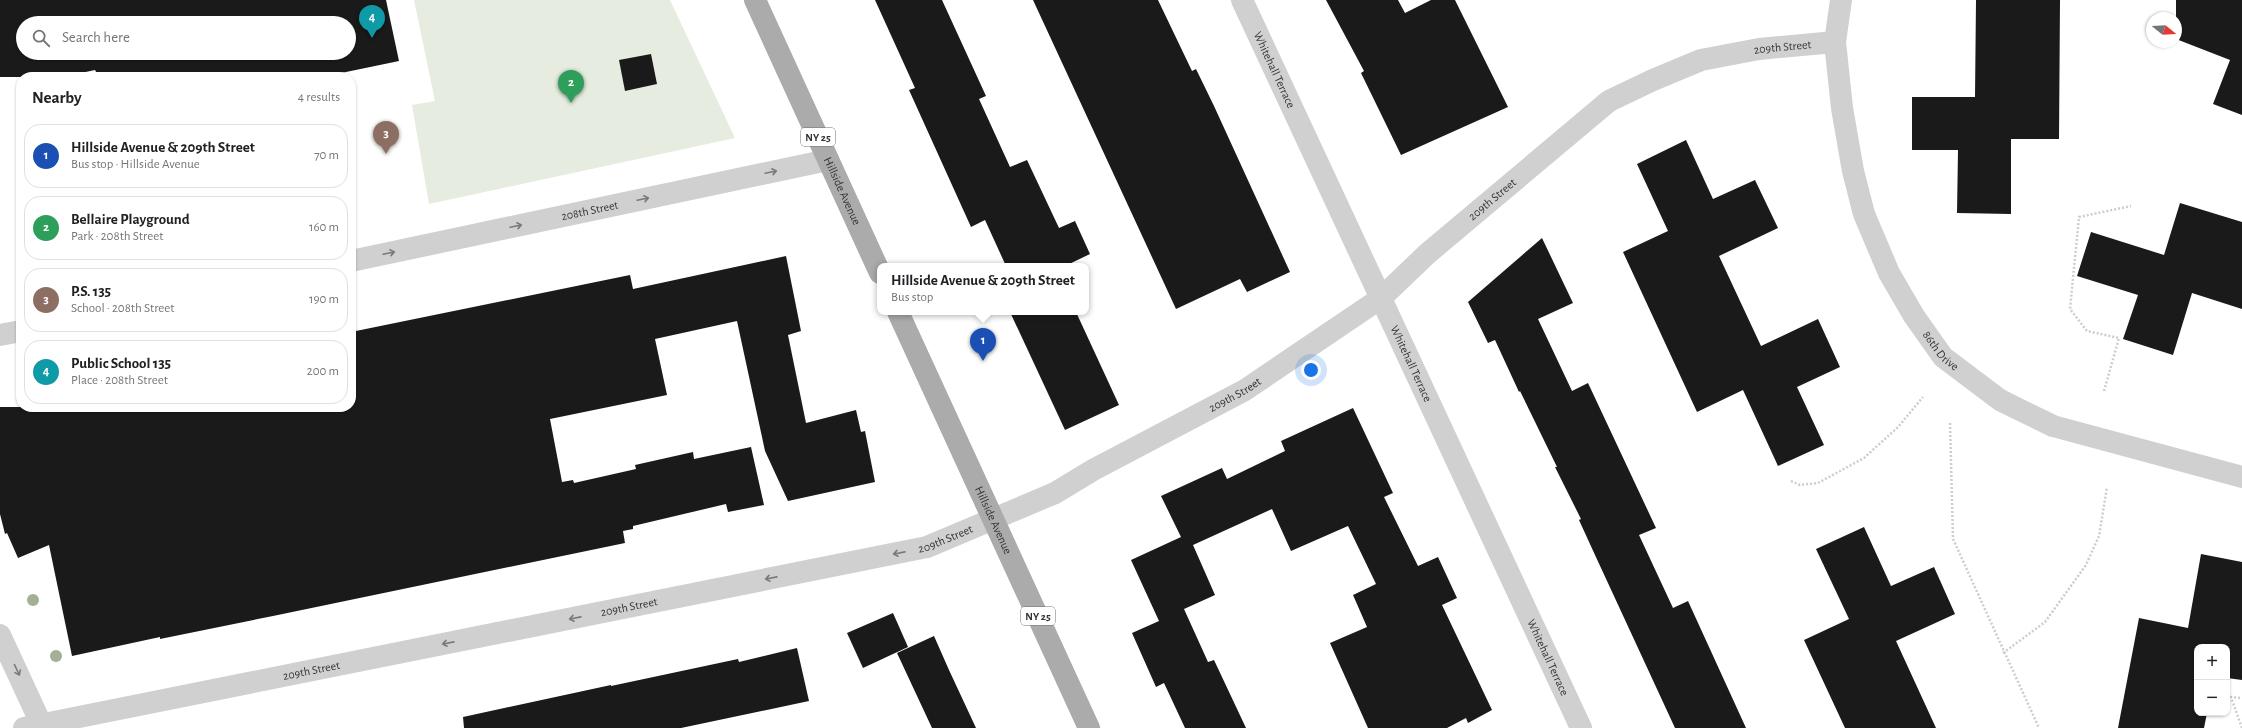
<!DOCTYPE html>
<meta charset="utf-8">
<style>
:root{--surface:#fff;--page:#f2f2f2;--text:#202124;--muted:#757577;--line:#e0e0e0;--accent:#7c3aed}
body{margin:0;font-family:"Alegreya Sans",sans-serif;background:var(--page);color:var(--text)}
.controls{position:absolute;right:12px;bottom:12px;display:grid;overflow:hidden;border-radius:8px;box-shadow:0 1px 3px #0004}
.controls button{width:36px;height:36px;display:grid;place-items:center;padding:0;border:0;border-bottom:1px solid var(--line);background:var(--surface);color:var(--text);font:20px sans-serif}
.compass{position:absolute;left:2146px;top:12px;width:36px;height:36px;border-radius:50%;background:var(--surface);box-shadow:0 1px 3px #0004;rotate:108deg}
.you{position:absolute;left:1311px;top:370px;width:14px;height:14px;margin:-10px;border:3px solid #fff;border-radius:50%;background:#1a73e8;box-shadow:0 0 0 6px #1a73e833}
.badge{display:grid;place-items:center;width:26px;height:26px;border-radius:50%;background:var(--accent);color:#fff;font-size:13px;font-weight:700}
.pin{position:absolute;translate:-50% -33px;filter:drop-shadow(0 1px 2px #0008)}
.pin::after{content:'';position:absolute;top:21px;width:14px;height:12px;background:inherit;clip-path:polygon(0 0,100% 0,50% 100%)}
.popup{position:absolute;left:877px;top:263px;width:212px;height:52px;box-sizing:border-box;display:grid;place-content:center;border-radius:8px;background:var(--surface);filter:drop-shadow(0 1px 3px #0005);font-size:13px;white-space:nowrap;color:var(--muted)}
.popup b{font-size:15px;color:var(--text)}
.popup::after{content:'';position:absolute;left:50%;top:100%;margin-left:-8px;border:8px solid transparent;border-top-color:var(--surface)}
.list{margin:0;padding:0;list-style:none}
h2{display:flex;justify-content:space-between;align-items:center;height:52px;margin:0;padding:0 16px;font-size:17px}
h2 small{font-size:13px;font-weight:400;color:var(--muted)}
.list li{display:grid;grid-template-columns:26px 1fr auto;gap:12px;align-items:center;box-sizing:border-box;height:64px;margin:0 8px 8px;padding:0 8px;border:1px solid var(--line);border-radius:16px}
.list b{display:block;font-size:15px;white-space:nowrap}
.list p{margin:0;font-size:13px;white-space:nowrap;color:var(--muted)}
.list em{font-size:13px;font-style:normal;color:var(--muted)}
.icon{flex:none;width:22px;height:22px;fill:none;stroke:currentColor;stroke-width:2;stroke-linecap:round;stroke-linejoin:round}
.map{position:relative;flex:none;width:2242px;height:728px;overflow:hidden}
.search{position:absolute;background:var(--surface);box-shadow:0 1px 3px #0004;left:16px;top:16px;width:340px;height:44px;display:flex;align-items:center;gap:10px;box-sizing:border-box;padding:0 14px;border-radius:22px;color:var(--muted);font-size:15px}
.panel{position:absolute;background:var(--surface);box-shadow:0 1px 3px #0004;left:16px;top:72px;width:340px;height:340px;border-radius:16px}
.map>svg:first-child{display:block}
.green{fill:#e6ecdf}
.building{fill:#1a1a1a;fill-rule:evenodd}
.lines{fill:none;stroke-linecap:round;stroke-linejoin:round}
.path{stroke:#cdcdcd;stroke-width:2.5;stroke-dasharray:2 2;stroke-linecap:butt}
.street{stroke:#d0d0d0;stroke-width:22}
.primary{stroke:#ababab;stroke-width:22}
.tree{fill:#a2b095}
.oneway{stroke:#7a7a7a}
.labels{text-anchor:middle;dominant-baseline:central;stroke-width:4;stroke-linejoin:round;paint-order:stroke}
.shield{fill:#fff;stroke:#707070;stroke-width:1}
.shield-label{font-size:11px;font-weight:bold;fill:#333}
.street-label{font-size:12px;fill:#333;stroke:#fff}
</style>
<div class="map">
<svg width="2242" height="728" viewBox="0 0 2242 728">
<rect width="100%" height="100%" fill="#fff"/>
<polygon class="green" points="414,0 670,0 735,138 429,204 412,105 435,101"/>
<g class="building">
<path d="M0 0H386L399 61 322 77H99L95 70 62 77H0ZM23 23H349V53H23Z"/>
<polygon points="875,0 942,0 986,96 979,99 1010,167 1027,160 1059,228 1075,221 1090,254 1065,266 1006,266 985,220 971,227 909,90 915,88"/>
<polygon points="1033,0 1158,0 1192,71 1196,69 1214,106 1290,272 1247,292 1240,279 1176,309"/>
<polygon points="1326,0 1398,0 1405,13 1431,0 1455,0 1508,107 1401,155 1361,73 1364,71"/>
<polygon points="1976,0 2060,0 2059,139 2011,139 2011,214 1957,213 1958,150 1912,150 1912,97 1975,97"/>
<polygon points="2176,0 2242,0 2242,115 2213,104 2230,60 2176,39"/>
<polygon points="651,54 657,84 625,91 619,60"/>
<polygon points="1686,140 1713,199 1755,180 1778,228 1719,256 1761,346 1818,319 1840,367 1797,387 1824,445 1778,466 1743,390 1697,412 1623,252 1668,231 1637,164"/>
<polygon points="2180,203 2242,222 2242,309 2192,293 2173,355 2123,339 2138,295 2077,276 2091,232 2164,255"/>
<polygon points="1542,238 1573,303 1538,319 1572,391 1588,383 1656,528 1639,535 1673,608 1688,601 1746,728 1675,728 1595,555 1579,520 1581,519 1555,467 1557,467 1520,391 1519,392 1495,340 1488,343 1468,302"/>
<polygon points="786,256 801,331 788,335 806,423 856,410 861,432 865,431 875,482 788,501 765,451 737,321 655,339 667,395 550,419 562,482 573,480 574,483 636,469 635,465 693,452 694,459 751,447 764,505 728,512 726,504 633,526 633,529 623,531 625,543 273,616 160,639 160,637 72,656 49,545 18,558 7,533 5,534 0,514 0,407 351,407 351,332 630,275 633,289"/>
<polygon points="1010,312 1076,312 1119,405 1065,430"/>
<polygon points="1353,408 1393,493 1384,497 1418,566 1438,557 1457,598 1442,605 1492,710 1468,723 1466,718 1447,728 1368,728 1330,643 1367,627 1353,595 1376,584 1348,526 1291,551 1272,509 1193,545 1215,595 1184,609 1208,662 1214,660 1246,728 1185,728 1164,683 1156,687 1132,633 1159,621 1131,560 1181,537 1161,496 1222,468 1227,479 1285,451 1281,441"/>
<polygon points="1864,527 1891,586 1934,567 1955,614 1896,641 1936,728 1845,728 1804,640 1849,619 1816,549"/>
<polygon points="2201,554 2242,562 2242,680 2227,678 2227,647 2197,647 2197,713 2207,713 2204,728 2118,728 2139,618 2188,628"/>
<polygon points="893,613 908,647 863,668 847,633"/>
<polygon points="934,636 949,670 976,728 932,728 897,653"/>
<polygon points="797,648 809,701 681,728 464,728 463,717 611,685 611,686 738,659 739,662"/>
</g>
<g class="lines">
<g class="path">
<polyline points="2104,391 2119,338 2087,331 2070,309 2079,217 2131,206"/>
<polyline points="1950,423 1953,539 2039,728"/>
<polyline points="1791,481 1800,485 1818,483 1864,458 1898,427 1923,397"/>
<polyline points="2003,653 2045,622 2086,565 2099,536 2107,487"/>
<polyline points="2242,728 2231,697 2242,698"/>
</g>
<g class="street">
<path id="s1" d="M1242 0 1581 728"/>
<path id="s2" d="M1841 0 1835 42 1842 108 1853 171 1864 214 1889 273 1914 316 1943 357 2000 400 2053 426 2242 477"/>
<path id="s3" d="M351 261 828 160"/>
<polyline points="0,335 21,331"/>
<polyline points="0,635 43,728"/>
<path id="s4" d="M24 728 927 547 1055 493 1093 470 1245 390 1381 298 1427 254 1609 101 1653 80 1701 60 1759 49 1835 42"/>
</g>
<g class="primary">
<path id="s5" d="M755 0 880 273"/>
<path id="s6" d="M898 312 1089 728"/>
</g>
</g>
<g class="tree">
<circle cx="33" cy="600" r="6"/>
<circle cx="56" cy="656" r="6"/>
</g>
<defs><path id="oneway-shaft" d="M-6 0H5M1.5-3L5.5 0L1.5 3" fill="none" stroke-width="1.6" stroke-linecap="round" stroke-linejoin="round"/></defs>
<g class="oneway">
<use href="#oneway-shaft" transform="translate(771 172) rotate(-12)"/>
<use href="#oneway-shaft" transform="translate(643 199) rotate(-12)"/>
<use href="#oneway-shaft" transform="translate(516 226) rotate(-12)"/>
<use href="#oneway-shaft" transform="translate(389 253) rotate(-12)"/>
<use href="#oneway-shaft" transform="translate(899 553) rotate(169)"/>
<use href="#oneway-shaft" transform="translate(771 578) rotate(169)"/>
<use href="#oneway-shaft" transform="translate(575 618) rotate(169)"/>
<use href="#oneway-shaft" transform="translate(448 643) rotate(169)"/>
<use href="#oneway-shaft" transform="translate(17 670) rotate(65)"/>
</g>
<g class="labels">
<g class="shield">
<rect x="801" y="128" width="34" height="18" rx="3"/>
<rect x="1021" y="607" width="34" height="18" rx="3"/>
</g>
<g class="shield-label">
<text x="818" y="137">NY 25</text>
<text x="1038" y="616">NY 25</text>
</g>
<g class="street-label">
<text stroke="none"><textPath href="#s4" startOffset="1925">209th Street</textPath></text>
<text stroke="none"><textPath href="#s1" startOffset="77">Whitehall Terrace</textPath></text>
<text stroke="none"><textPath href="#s5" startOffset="210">Hillside Avenue</textPath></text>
<text stroke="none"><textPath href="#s4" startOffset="1589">209th Street</textPath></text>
<text stroke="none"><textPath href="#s3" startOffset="244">208th Street</textPath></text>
<text stroke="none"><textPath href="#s2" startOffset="375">86th Drive</textPath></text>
<text stroke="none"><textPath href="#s1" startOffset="401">Whitehall Terrace</textPath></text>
<text stroke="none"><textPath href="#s4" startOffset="1265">209th Street</textPath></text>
<text stroke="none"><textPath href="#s6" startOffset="229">Hillside Avenue</textPath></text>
<text stroke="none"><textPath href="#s4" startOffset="941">209th Street</textPath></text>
<text stroke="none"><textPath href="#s4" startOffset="617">209th Street</textPath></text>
<text stroke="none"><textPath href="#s1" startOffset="725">Whitehall Terrace</textPath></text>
<text stroke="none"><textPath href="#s4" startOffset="293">209th Street</textPath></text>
</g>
</g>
</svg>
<div class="controls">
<button>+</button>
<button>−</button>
</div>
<svg class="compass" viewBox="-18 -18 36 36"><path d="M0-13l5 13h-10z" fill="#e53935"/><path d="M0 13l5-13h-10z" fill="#757577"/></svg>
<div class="you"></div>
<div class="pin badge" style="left:983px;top:361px;background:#1a4fb4">1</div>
<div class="popup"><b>Hillside Avenue &amp; 209th Street</b>Bus stop</div>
<div class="pin badge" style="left:571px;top:103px;background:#2e9e5b">2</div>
<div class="pin badge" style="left:386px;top:154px;background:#8d6e63">3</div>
<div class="pin badge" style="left:372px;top:38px;background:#0f9aa8">4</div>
<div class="search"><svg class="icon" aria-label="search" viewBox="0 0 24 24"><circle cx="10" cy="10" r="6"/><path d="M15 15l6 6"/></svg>Search here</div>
<section class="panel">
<h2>Nearby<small>4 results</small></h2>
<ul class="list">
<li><span class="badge" style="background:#1a4fb4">1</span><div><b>Hillside Avenue &amp; 209th Street</b><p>Bus stop · Hillside Avenue</p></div><em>70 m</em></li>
<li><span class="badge" style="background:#2e9e5b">2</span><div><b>Bellaire Playground</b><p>Park · 208th Street</p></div><em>160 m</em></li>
<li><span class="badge" style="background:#8d6e63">3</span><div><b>P.S. 135</b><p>School · 208th Street</p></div><em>190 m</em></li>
<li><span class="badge" style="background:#0f9aa8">4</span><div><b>Public School 135</b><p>Place · 208th Street</p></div><em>200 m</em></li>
</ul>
</section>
</div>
